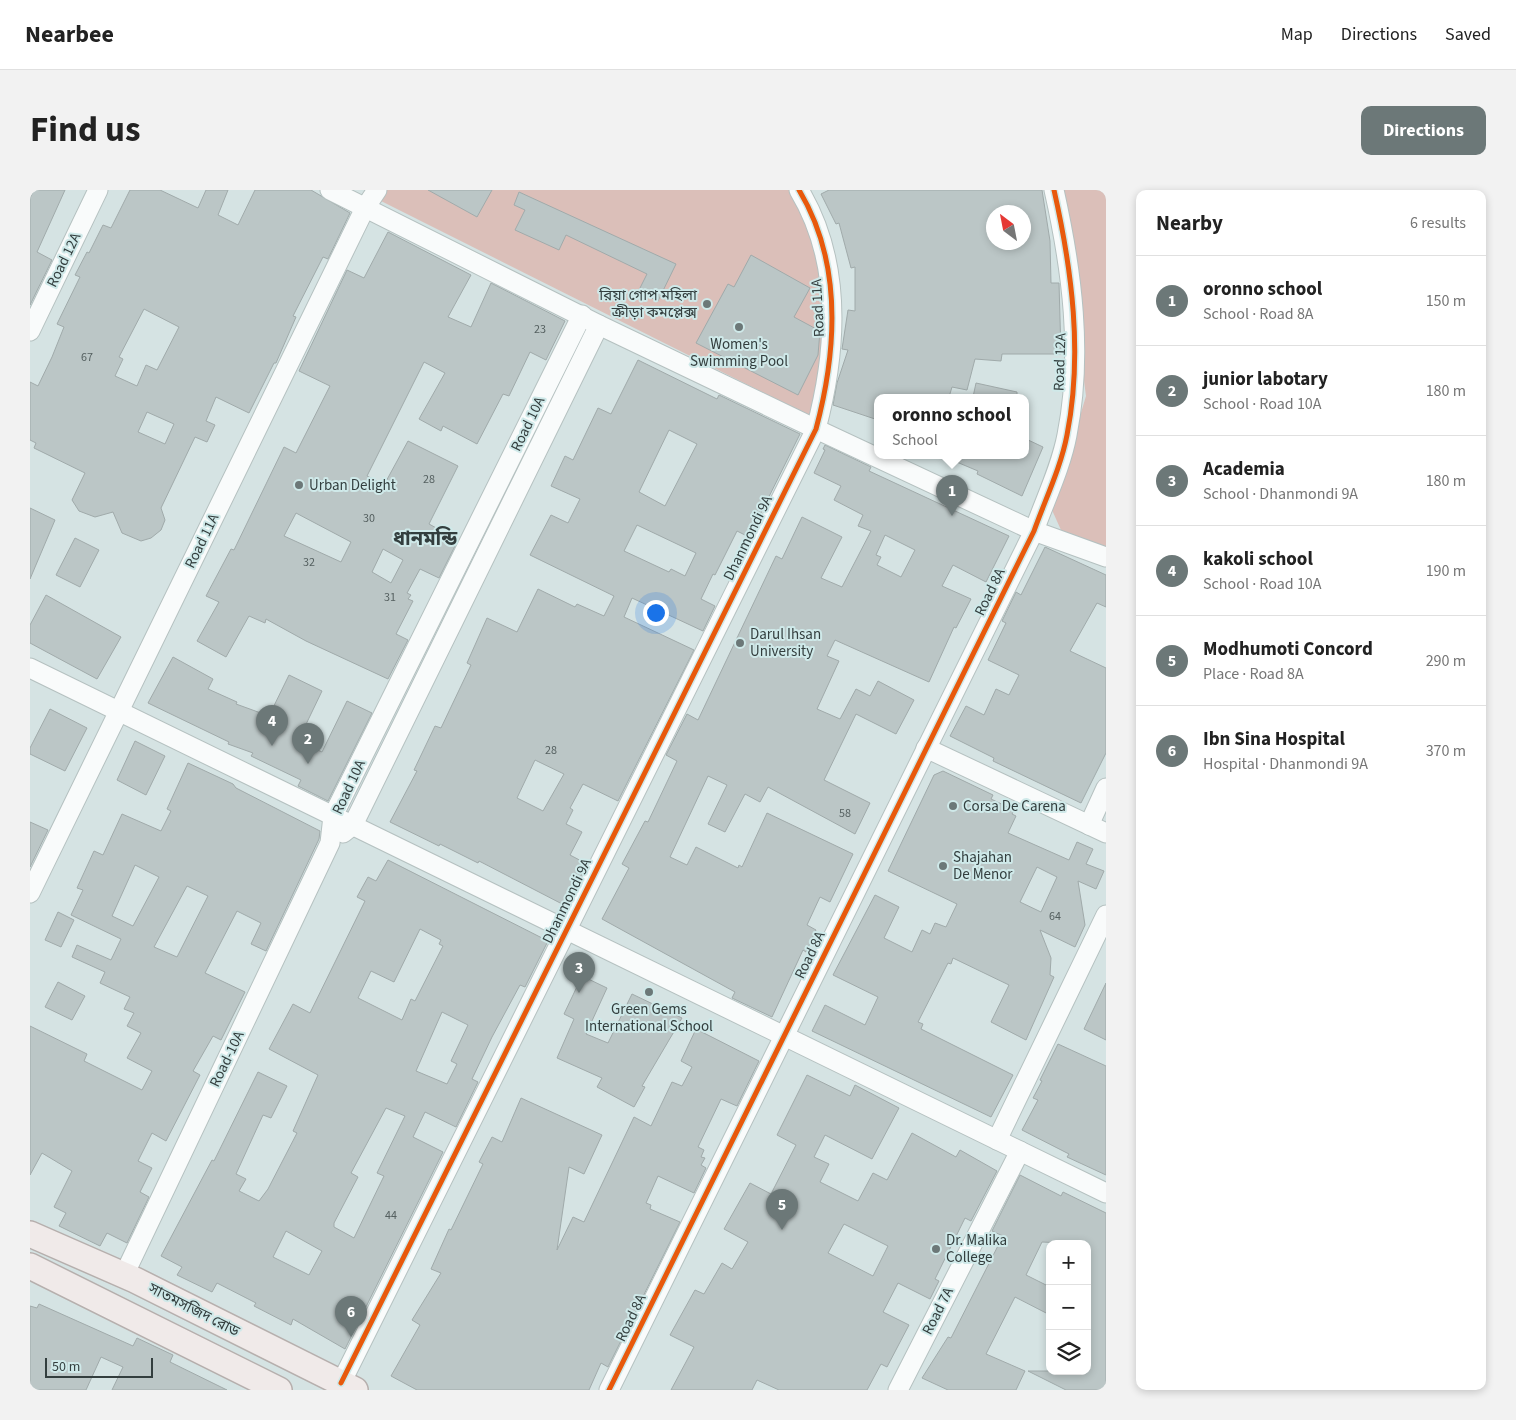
<!DOCTYPE html>
<meta charset="utf-8">
<style>
:root{--surface:#fff;--page:#f2f2f2;--text:#222;--muted:#767676;--line:#e0e0e0;--accent:#6c7878}
body{margin:0;font-family:"Source Sans 3","Noto Sans Bengali",sans-serif;background:var(--page);color:var(--text)}
.controls{position:absolute;right:15px;bottom:15px;display:grid;overflow:hidden;border-radius:10px;box-shadow:0 2px 8px #0003}
.controls button{width:45px;height:45px;display:grid;place-items:center;padding:0;border:0;border-bottom:1px solid var(--line);background:var(--surface);color:var(--text);font:25px sans-serif}
.compass{position:absolute;left:956px;top:15px;width:45px;height:45px;border-radius:50%;background:var(--surface);box-shadow:0 2px 8px #0003;rotate:328deg}
.scale{position:absolute;left:15px;bottom:12px;width:108px;box-sizing:border-box;padding-left:5px;border:2px solid #333e3e;border-top:0;font-size:14px;line-height:18px;white-space:nowrap;color:#333e3e;-webkit-text-stroke:4px #cfe9e9;paint-order:stroke}
.you{position:absolute;left:625px;top:422px;width:18px;height:18px;margin:-12px;border:4px solid #fff;border-radius:50%;background:#1a73e8;box-shadow:0 0 0 8px #1a73e833}
.badge{display:grid;place-items:center;width:32px;height:32px;border-radius:50%;background:var(--accent);color:#fff;font-size:16px;font-weight:700}
.pin{position:absolute;translate:-50% -41px;filter:drop-shadow(0 1px 2px #0008)}
.pin::after{content:'';position:absolute;top:26px;width:18px;height:15px;background:inherit;clip-path:polygon(0 0,100% 0,50% 100%)}
.popup{position:absolute;left:844px;top:204px;width:155px;height:65px;box-sizing:border-box;display:grid;place-content:center;border-radius:10px;background:var(--surface);filter:drop-shadow(0 1px 4px #0005);font-size:16px;white-space:nowrap;color:var(--muted)}
.popup b{font-size:19px;color:var(--text)}
.popup::after{content:'';position:absolute;left:50%;top:100%;margin-left:-10px;border:10px solid transparent;border-top-color:var(--surface)}
.list{margin:0;padding:0;list-style:none}
h2{display:flex;justify-content:space-between;align-items:center;height:65px;margin:0;padding:0 20px;font-size:21px}
h2 small{font-size:16px;font-weight:400;color:var(--muted)}
.list li{display:grid;grid-template-columns:32px 1fr auto;gap:15px;align-items:center;box-sizing:border-box;height:90px;padding:0 20px;border-top:1px solid var(--line)}
.list b{display:block;font-size:19px;white-space:nowrap}
.list p{margin:0;font-size:16px;white-space:nowrap;color:var(--muted)}
.list em{font-size:16px;font-style:normal;color:var(--muted)}
.icon{flex:none;width:28px;height:28px;fill:none;stroke:currentColor;stroke-width:2;stroke-linecap:round;stroke-linejoin:round}
.map{position:relative;flex:none;width:1076px;height:1200px;overflow:hidden;border-radius:10px}
header{display:flex;align-items:center;gap:30px;box-sizing:border-box;height:70px;padding:0 25px;background:var(--surface);border-bottom:1px solid var(--line)}
header strong{font-size:24px}
nav{display:flex;gap:28px;margin-inline-start:auto;font-size:18px}
.intro{display:flex;align-items:center;justify-content:space-between;box-sizing:border-box;height:120px;padding:0 30px}
h1{margin:0;font-size:35px}
.button{padding:12px 22px;border-radius:10px;background:var(--accent);color:#fff;font-size:18px;font-weight:700}
main{display:flex;gap:30px;padding:0 30px}
aside{flex:1;background:var(--surface);border-radius:10px;box-shadow:0 2px 8px #0003}
.map>svg:first-child{display:block}
.green{fill:#dbbfb9}
.building{fill:#bbc6c6;stroke:#a0aaaa;fill-rule:evenodd}
.lines{fill:none;stroke-linecap:round;stroke-linejoin:round}
.minor-casing{stroke:#b5c1c0;stroke-width:21}
.major-casing{stroke:#b6afad;stroke-width:28}
.minor{stroke:#f9fbfb;stroke-width:19}
.major{stroke:#f0eae9;stroke-width:25}
.cycleway-casing{stroke:#cfe9e9;stroke-width:8}
.cycleway{stroke:#e8590c;stroke-width:5}
.poi-dot{fill:#6c7878;stroke:#cfe9e9;stroke-width:2}
.labels{text-anchor:middle;dominant-baseline:central;stroke-width:4;stroke-linejoin:round;paint-order:stroke}
.number-label{font-size:12px;fill:#556060}
.street-label{font-size:15px;fill:#333e3e;stroke:#cfe9e9}
.poi-label{font-size:15px;fill:#333e3e;stroke:#cfe9e9;text-anchor:start}
.district-label{font-size:20px;font-weight:bold;fill:#333e3e;stroke:#cfe9e9}
</style>
<header>
<strong>Nearbee</strong>
<nav><a>Map</a><a>Directions</a><a>Saved</a></nav>
</header>
<div class="intro"><h1>Find us</h1><a class="button">Directions</a></div>
<main>
<div class="map">
<svg width="1076" height="1200" viewBox="0 0 1076 1200">
<rect width="100%" height="100%" fill="#d5e3e3"/>
<g class="green">
<polygon points="355,0 762,0 776,27 798,104 786,229 349,10"/>
<polygon points="1029,0 1076,0 1076,359 1035,349 1022,320 1056,206"/>
</g>
<g class="building">
<polygon points="4,0 35,0 7,62 22,70 0,115 0,8"/>
<path d="M100 0H130L168 18 176 0H198L188 25 208 35 225 0H281L320 23 298 69 293 67 263 126 266 127 246 173H244L219 223 186 207 176 231 185 235 177 252 165 247 131 318 135 330 131 340 121 348 111 351 92 343 83 322 65 327 49 321 42 310 55 283 4 258 6 253 0 250V192L8 196 22 167 34 137 27 134 50 87 45 85 57 62 59 63 73 35 81 38ZM114 119 149 137 127 180 116 175 107 196 85 186 93 169 89 167ZM117 222 144 234 135 254 108 242Z"/>
<polygon points="398,0 462,0 447,27"/>
<path d="M799 0H1012L1020 51 1021 93H1029L1031 164H972L971 171 945 169 937 200 922 197 919 207H848V230L803 215 807 193 818 160 812 159 818 120 825 121V77L821 78 809 33 806 34 791 4ZM964 22H994V52H964Z"/>
<polygon points="489,2 646,74 628,111 608,102 617,84 536,45 529,60 485,40 495,20 484,15"/>
<path d="M358 42 441 85 418 127 441 137 461 93 535 131 516 170 500 162 479 206 473 204 447 254 413 236 411 241 389 229 415 183 394 172 337 286 354 295 378 251 428 276 399 334 428 350 409 388 390 379 377 403 381 405 378 409 383 411 366 444 378 450 358 489 276 451 236 429 235 433 219 426 196 467 167 451 189 412 176 406 201 359 204 360 254 257 266 263 300 196 269 181 317 80 334 88ZM266 323 321 352 311 372 254 346ZM353 359 373 370 361 393 342 382Z"/>
<polygon points="721,65 780,98 764,127 790,141 788,165 768,205 666,153 698,94 704,97"/>
<path d="M608 170 687 209 689 205 770 244 719 347 707 341 685 385 683 384 671 409 685 416 673 441 602 408 594 427 664 460 588 611 553 594 540 618 543 620 536 634 552 642 540 665 557 674 536 716 449 671 448 673 410 654 409 656 360 632 387 581 384 580 405 536 411 538 441 475 437 473 457 428 487 442 508 399 545 417 547 414 574 426 584 406 500 365 521 325 538 333 550 309 521 296 535 266 543 270 568 218 581 224ZM639 240 667 254 635 316 609 302ZM607 335 666 363 655 386 641 379 639 382 594 361ZM505 570 534 584 513 621 487 608Z"/>
<polygon points="946,193 987,202 987,207 943,207"/>
<polygon points="996,249 1013,257 992,306 947,284 948,281 910,265 996,265"/>
<path d="M795 255 841 277 839 281 979 346 956 392 923 375 912 396 941 409 926 438 924 437 899 492 805 450 797 466 809 471 787 519 810 529 826 499 840 506 848 491 884 510 866 544 826 524 794 590 840 613 825 644 738 597 730 612 715 604 695 642 678 634 697 595 678 586 640 667 657 675 666 657 708 678 709 675 712 677 737 623 823 664 800 712 790 707 777 735 786 740 776 762 773 760 742 827 702 808 705 802 572 729 599 678 592 674 615 631 618 632 647 571 636 565 657 524 668 530 746 366 752 369 772 327 812 347 791 388 812 397 841 341 828 336 833 325 804 310 811 296 784 283 795 260 793 259ZM855 345 885 360 871 387 847 375 851 367 846 365Z"/>
<polygon points="0,318 25,330 0,389"/>
<polygon points="45,348 69,360 50,397 26,385"/>
<polygon points="1015,357 1076,385 1076,417 1067,413 1040,461 1076,478 1076,563 1051,613 963,571 964,568 920,546 936,516 954,525 966,499 979,505 989,485 958,470 976,433 972,431 986,402 991,405"/>
<polygon points="16,405 91,447 67,489 0,453 0,435"/>
<polygon points="143,467 183,489 178,499 207,512 206,514 239,526 259,485 292,501 268,551 292,562 317,511 342,523 298,611 268,596 271,590 221,566 223,563 198,554 199,552 118,513"/>
<polygon points="20,519 57,538 35,581 0,564 0,558"/>
<polygon points="105,551 135,566 116,605 87,590"/>
<path d="M158 573 203 594 206 598 290 641 289 649 236 761 221 754 231 733 207 721 175 783 215 802 191 850 183 846 163 881 170 885 136 951 122 943 108 971 122 978 110 1002 119 1007 97 1053 77 1043 70 1056 29 1036 36 1023 24 1017 42 981 12 963 0 985V836L57 864 54 871 112 900 122 881 97 868 111 843 97 836 104 823 94 819 100 807 70 793 75 782 42 767 47 755 81 770 91 749 41 725 53 700 47 698 64 661 73 665 92 624 131 641 141 621 137 619ZM105 675 129 687 103 736 82 726ZM157 696 178 706 147 767 124 757Z"/>
<path d="M913 581 963 605 961 609 984 620 982 624 986 626 978 643 1039 670 1047 652 1063 659 1056 674 1074 681 1066 699 1048 691 1055 735 1045 757 1010 740 1021 768 1020 785 1024 787 996 850 961 832 979 795 923 768 921 774 918 773 888 832 893 834 891 839 983 885 961 927 782 841 795 815 835 835 848 807 803 785 845 705 869 717 854 748 882 762 892 740 900 744 905 733 916 737 927 714 858 681 904 585ZM1007 677 1027 687 1011 722 990 712Z"/>
<polygon points="0,632 18,640 0,677"/>
<path d="M358 670 518 751 495 797 490 795 462 847 442 889 448 892 426 937 395 922 383 947 413 962 315 1159 263 1129 261 1135 224 1116 226 1113 187 1093 182 1102 147 1085 152 1077 131 1066 182 970 184 971 228 882 257 896 241 928 233 925 206 984 216 989 209 1001 229 1011 238 999 267 943 263 941 288 885 239 859 263 814 280 823 335 711 327 707 338 687 346 691ZM390 739 411 750 409 754 413 756 385 811 381 809 372 830 328 808 341 781 364 792ZM412 822 438 835 421 871 427 874 417 894 386 881ZM356 918 375 926 347 983 354 986 324 1048 304 1037V1033L328 987 321 983ZM256 1041 292 1061 279 1085 243 1067Z"/>
<polygon points="28,722 44,730 31,757 15,750"/>
<polygon points="552,786 577,798 556,844 578,853 602,804 652,828 612,896 615,897 604,917 567,897 572,888 527,868 544,829 534,824"/>
<polygon points="28,792 55,806 42,830 15,817"/>
<polygon points="1076,793 1076,850 1054,839"/>
<polygon points="666,839 729,871 707,916 691,909 668,957 674,960 671,967 675,968 671,975 676,978 664,1003 628,986 616,1013 621,1015 620,1019 650,1032 578,1177 571,1173 559,1200 387,1200 361,1186 390,1135 382,1130 411,1083 401,1079 419,1039 421,1040 453,974 449,972 462,947 472,952 491,908 572,945 554,984 539,977 527,1060 543,1027 554,1032 604,927 621,936 642,892 652,896 662,877 651,871"/>
<polygon points="1028,854 1076,876 1076,985 1037,967 1039,964 992,940 1008,910 1003,908 1012,891 1010,890"/>
<path d="M777 885 820 906 825 895 869 918 842 969 795 945 784 967 799 974 790 992 828 1011 843 983 857 990 882 943 926 967 930 960 967 981 941 1031 935 1028 905 1089 909 1091 900 1109 868 1093 853 1122 879 1135 857 1177 851 1174 837 1200H749L727 1190 722 1200H641L664 1157 640 1145 665 1100 674 1104 692 1073 702 1079 718 1052 694 1039 720 993 741 1004 766 955 747 945ZM814 1034 858 1056 843 1086 798 1063Z"/>
<polygon points="990,985 1031,1006 1033,1002 1076,1023 1076,1200 1036,1200 998,1181 1057,1181 1057,1054 1012,1052 996,1085 1020,1097 1020,1125 985,1107 956,1164 995,1181 986,1200 918,1200 892,1188 918,1147 921,1148 973,1046 962,1041"/>
<polygon points="9,1114 103,1156 107,1148 143,1165 140,1172 197,1200 82,1200 93,1177 71,1167 56,1200 0,1200 0,1116 7,1118"/>
</g>
<g class="lines">
<g class="minor-casing">
<g id="minor">
<polyline points="300,0 569,135 786,239 1004,341 1076,367"/>
<polyline points="0,141 68,0"/>
<polyline points="0,478 1076,1003"/>
<polyline points="896,558 1076,643"/>
<polyline points="1059,635 1076,598"/>
<polyline points="313,643 323,635 569,135"/>
<polyline points="0,703 335,18 347,0"/>
<polyline points="967,950 1076,725"/>
<polyline points="94,1085 300,653 303,626 552,125"/>
<path d="M311 1193 786 239C807 160 813 73 769 0"/>
<path d="M579 1200 1004 341C1015 310 1031 277 1037 245 1053 164 1042 80 1024 0"/>
<polyline points="868,1200 990,961"/>
</g>
</g>
<g class="major-casing">
<g id="major">
<polyline points="0,1044 105,1090 325,1200"/>
<polyline points="0,1076 249,1200"/>
</g>
</g>
<use href="#minor" class="minor"/>
<use href="#major" class="major"/>
<g class="cycleway-casing">
<g id="cycleway">
<path d="M311 1193 786 239C807 160 813 73 769 0"/>
<path d="M579 1200 1004 341C1015 310 1031 277 1037 245 1053 164 1042 80 1024 0"/>
</g>
</g>
<use href="#cycleway" class="cycleway"/>
</g>
<g class="poi-dot">
<circle cx="677" cy="114" r="5"/>
<circle cx="709" cy="137" r="5"/>
<circle cx="269" cy="295" r="5"/>
<circle cx="710" cy="453" r="5"/>
<circle cx="923" cy="616" r="5"/>
<circle cx="913" cy="676" r="5"/>
<circle cx="619" cy="802" r="5"/>
<circle cx="906" cy="1059" r="5"/>
</g>
<g class="labels">
<g class="number-label">
<text x="510" y="139">23</text>
<text x="57" y="167">67</text>
<text x="399" y="289">28</text>
<text x="339" y="328">30</text>
<text x="279" y="372">32</text>
<text x="360" y="407">31</text>
<text x="521" y="560">28</text>
<text x="815" y="623">58</text>
<text x="1025" y="726">64</text>
<text x="361" y="1025">44</text>
</g>
<g class="street-label">
<text transform="translate(34 70) rotate(-64)">Road 12A</text>
<text transform="translate(788 118) rotate(-93)">Road 11A</text>
<text transform="translate(1030 172) rotate(-88)">Road 12A</text>
<text transform="translate(498 234) rotate(-64)">Road 10A</text>
<text transform="translate(718 348) rotate(-64)">Dhanmondi 9A</text>
<text transform="translate(172 351) rotate(-64)">Road 11A</text>
<text transform="translate(960 402) rotate(-64)">Road 8A</text>
<text transform="translate(319 597) rotate(-65)">Road 10A</text>
<text transform="translate(537 711) rotate(-64)">Dhanmondi 9A</text>
<text transform="translate(780 765) rotate(-64)">Road 8A</text>
<text transform="translate(197 869) rotate(-64)">Road-10A</text>
<text transform="translate(164 1120) rotate(27)">সাতমসজিদ রোড</text>
<text transform="translate(908 1121) rotate(-63)">Road 7A</text>
<text transform="translate(601 1128) rotate(-64)">Road 8A</text>
</g>
<g class="poi-label">
<text x="667" y="105" text-anchor="end">রিয়া গোপ মহিলা<tspan x="667" dy="17">ক্রীড়া কমপ্লেক্স</tspan></text>
<text x="709" y="154" text-anchor="middle">Women's<tspan x="709" dy="17">Swimming Pool</tspan></text>
<text x="279" y="295">Urban Delight</text>
<text x="720" y="444">Darul Ihsan<tspan x="720" dy="17">University</tspan></text>
<text x="933" y="616">Corsa De Carena</text>
<text x="923" y="667">Shajahan<tspan x="923" dy="17">De Menor</tspan></text>
<text x="619" y="819" text-anchor="middle">Green Gems<tspan x="619" dy="17">International School</tspan></text>
<text x="916" y="1050">Dr. Malika<tspan x="916" dy="17">College</tspan></text>
</g>
<g class="district-label">
<text x="395" y="349">ধানমন্ডি</text>
</g>
</g>
</svg>
<div class="controls">
<button>+</button>
<button>−</button>
<button><svg class="icon" aria-label="layers" viewBox="0 0 24 24"><path d="M12 4l9 5-9 5-9-5zM3 14l9 5 9-5"/></svg></button>
</div>
<svg class="compass" viewBox="-18 -18 36 36"><path d="M0-13l5 13h-10z" fill="#e53935"/><path d="M0 13l5-13h-10z" fill="#767676"/></svg>
<div class="scale">50 m</div>
<div class="you"></div>
<div class="pin badge" style="left:922px;top:326px">1</div>
<div class="popup"><b>oronno school</b>School</div>
<div class="pin badge" style="left:278px;top:574px">2</div>
<div class="pin badge" style="left:549px;top:803px">3</div>
<div class="pin badge" style="left:242px;top:556px">4</div>
<div class="pin badge" style="left:752px;top:1040px">5</div>
<div class="pin badge" style="left:321px;top:1147px">6</div>
</div>
<aside>
<h2>Nearby<small>6 results</small></h2>
<ul class="list">
<li><span class="badge">1</span><div><b>oronno school</b><p>School · Road 8A</p></div><em>150 m</em></li>
<li><span class="badge">2</span><div><b>junior labotary</b><p>School · Road 10A</p></div><em>180 m</em></li>
<li><span class="badge">3</span><div><b>Academia</b><p>School · Dhanmondi 9A</p></div><em>180 m</em></li>
<li><span class="badge">4</span><div><b>kakoli school</b><p>School · Road 10A</p></div><em>190 m</em></li>
<li><span class="badge">5</span><div><b>Modhumoti Concord</b><p>Place · Road 8A</p></div><em>290 m</em></li>
<li><span class="badge">6</span><div><b>Ibn Sina Hospital</b><p>Hospital · Dhanmondi 9A</p></div><em>370 m</em></li>
</ul>
</aside>
</main>
